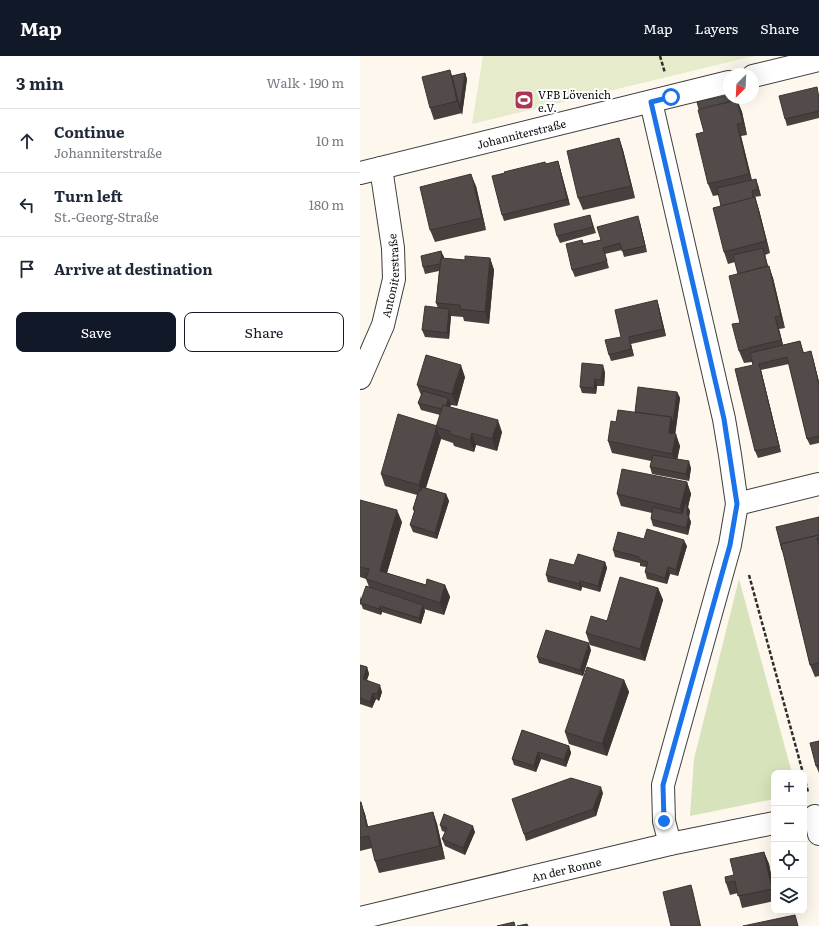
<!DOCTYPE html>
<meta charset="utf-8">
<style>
:root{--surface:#fff;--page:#f2f2f3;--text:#1f2937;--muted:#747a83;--line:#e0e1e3;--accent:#111827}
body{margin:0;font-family:Literata,serif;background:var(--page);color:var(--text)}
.controls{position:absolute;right:12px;bottom:12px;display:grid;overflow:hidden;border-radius:8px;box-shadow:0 4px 16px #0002}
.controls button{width:36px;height:36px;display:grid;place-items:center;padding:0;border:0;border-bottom:1px solid var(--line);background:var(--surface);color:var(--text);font:20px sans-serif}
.compass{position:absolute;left:363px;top:12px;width:36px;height:36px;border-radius:50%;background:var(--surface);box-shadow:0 4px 16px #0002;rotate:204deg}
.stop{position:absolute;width:12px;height:12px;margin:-9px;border:3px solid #1a73e8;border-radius:50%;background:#fff}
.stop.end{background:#1a73e8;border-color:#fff;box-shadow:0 1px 4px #0008}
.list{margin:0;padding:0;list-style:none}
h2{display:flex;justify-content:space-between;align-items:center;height:52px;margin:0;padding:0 16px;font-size:17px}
h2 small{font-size:13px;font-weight:400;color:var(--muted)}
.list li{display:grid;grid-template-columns:26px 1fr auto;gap:12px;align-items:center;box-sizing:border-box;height:64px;padding:0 16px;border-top:1px solid var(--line)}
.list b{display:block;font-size:15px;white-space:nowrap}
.list p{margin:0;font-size:13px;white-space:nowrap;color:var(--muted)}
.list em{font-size:13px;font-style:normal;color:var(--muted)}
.actions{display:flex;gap:8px;padding:12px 16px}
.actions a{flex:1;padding:9px 0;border:1px solid var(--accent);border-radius:8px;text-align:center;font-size:14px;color:var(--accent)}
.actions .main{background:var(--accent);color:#fff}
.icon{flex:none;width:22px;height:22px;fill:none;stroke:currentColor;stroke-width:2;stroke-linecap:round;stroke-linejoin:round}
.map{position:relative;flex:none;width:459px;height:870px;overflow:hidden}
header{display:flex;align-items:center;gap:24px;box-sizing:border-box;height:56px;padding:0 20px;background:var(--accent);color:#fff}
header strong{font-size:19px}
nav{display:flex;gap:22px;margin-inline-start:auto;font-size:14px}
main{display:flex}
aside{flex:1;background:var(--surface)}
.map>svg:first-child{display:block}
.green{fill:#d7e3ba}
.pitch{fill:#e6eccb}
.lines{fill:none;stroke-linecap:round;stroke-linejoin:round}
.minor-casing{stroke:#3f3f3f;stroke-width:24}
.path{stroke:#2e2e2e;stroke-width:2.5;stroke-dasharray:4 2;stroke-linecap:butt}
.minor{stroke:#fff;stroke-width:22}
.wall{fill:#47403f}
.shaded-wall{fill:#3a3433}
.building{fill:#534b49;stroke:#3a3433}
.route{stroke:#1a73e8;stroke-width:5}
.labels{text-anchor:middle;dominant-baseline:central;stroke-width:4;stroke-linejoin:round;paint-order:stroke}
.poi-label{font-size:11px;fill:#0c0c0c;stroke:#fff;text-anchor:start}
.street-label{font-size:11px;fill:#0c0c0c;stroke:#fff}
</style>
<header>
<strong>Map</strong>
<nav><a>Map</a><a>Layers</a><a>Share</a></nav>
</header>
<main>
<aside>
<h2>3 min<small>Walk · 190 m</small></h2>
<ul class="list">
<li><svg class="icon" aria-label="ahead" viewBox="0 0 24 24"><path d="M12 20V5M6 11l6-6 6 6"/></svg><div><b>Continue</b><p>Johanniterstraße</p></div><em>10 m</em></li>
<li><svg class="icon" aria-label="left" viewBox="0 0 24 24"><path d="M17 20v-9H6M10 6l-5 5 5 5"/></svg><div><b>Turn left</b><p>St.-Georg-Straße</p></div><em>180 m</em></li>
<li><svg class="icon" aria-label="arrive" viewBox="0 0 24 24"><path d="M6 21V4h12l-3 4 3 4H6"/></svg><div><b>Arrive at destination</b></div></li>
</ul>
<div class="actions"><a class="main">Save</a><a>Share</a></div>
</aside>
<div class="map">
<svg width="459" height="870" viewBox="0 0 459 870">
<rect width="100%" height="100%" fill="#fdf7ed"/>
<polygon class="green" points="379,523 432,717 414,717 414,743 330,760 334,703"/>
<polygon class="pitch" points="123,0 394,0 112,68"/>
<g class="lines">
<g class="minor-casing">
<g id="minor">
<polyline points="393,20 459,4"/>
<polyline points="291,46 364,363 370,399 377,448 370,489 303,729 304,765 310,788"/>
<path id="s1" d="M0 117 369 26"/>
<path id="s2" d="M0 322 23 269 34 223 33 192 21 112"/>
<polyline points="377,448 459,428"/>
<polyline points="455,760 459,778"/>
<path id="s3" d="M0 862 310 788 414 767"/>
</g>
</g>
<g class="path">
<polyline points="300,0 305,17"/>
<polyline points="389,519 443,717"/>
<polyline points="444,720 448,736"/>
</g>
<use href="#minor" class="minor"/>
</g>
<g class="wall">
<polygon points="105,17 107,23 102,59 102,57 74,64 70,52 92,20"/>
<polygon points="459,38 459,62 427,70 425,63"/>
<polygon points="369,42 371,42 372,45 377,44 382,56 387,79 381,80 392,124 398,129 401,140 394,141 395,141 399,154 410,197 405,199 408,210 413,222 424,269 425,272 419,273 423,289 440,285 444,297 453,302 459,326 459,387 450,389 447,383 429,308 401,314 421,396 398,402 395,395 393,309 392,306 384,307 379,295 380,267 378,218 375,206 368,208 364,196 361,150 359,139 353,140 348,128 344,76"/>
<polygon points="259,82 263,94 275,142 223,154 218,142"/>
<polygon points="198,105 200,112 210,149 144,165 142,159 186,108"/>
<polygon points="116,130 126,174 75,186 70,174"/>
<polygon points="230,159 236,177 200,187 197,180"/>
<polygon points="280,167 287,196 264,201 262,194 245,198 249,212 215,221 212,214 222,184 224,188 241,184"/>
<polygon points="81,195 84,202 105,204 130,202 134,214 129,268 104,265 103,261 91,260 89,283 65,281 62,274 78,252 76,247 79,215 65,218 63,211"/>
<polygon points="297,244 299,251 306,280 271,288 274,300 251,305 249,299 261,281"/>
<polygon points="245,316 244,330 237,330 236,338 222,337 220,331"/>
<polygon points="105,321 97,350 91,349 90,351 142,376 137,395 116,389 114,396 94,390 93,387 81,383 66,432 86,438 89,445 77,483 53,476 50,469 54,456 53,453 57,439 25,430 21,418 77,370 80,359 61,354 58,347 61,339 57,329"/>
<polygon points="317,336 320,342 315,378 320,390 317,403 331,412 329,425 292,418 290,411 291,405 252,397 248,385 256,366"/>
<polygon points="327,426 331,438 328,451 330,455 329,461 331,466 328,479 293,470 291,463 292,457 261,450 257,438"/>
<polygon points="0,444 42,466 27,517 66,529 85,529 90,541 84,559 64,553 65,555 61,568 22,556 21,559 3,553 1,548 0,549 0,540 1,544 9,531 6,523 0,521"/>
<polygon points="459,461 459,620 455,621 450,609 424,500 422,494"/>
<polygon points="284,483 327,490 318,520 310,518 307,528 287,523 285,516 286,511 280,510 280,507 255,501 253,494"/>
<polygon points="245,506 247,512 240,536 222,531 221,535 188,526 186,519"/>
<polygon points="298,532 303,544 285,605 230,589 226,577"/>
<polygon points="231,594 223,620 179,607 177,601"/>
<polygon points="0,609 7,611 9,618 7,624 22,636 19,645 16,643 12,652 0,648"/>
<polygon points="264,624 269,636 247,700 209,688 205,676"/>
<polygon points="162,674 209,690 211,697 206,711 181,703 176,716 154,709 152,703"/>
<polygon points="459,685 459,717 456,710"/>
<polygon points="243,737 236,760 166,785 164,778"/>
<polygon points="0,746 5,758 8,771 73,756 77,768 85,803 19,817 15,805 12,792 0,795"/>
<polygon points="80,769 115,776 105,799 85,790 82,783 85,776 82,775"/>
<polygon points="404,796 409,808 414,834 414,845 382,852 378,837 370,839 366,827 374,819"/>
</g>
<g class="shaded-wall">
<polygon points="90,14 94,26 105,17 107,23 102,59 97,45"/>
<polygon points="377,44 382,56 387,79 383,67"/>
<polygon points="377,68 381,80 393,130 389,118"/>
<polygon points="259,82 263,94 275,142 271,130"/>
<polygon points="198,105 200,112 210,149 207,143"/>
<polygon points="111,118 116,130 126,174 122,162"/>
<polygon points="396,123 398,129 401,140 398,133"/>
<polygon points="395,141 399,154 410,197 406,185"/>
<polygon points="278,160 280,167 287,196 285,190"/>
<polygon points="403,192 405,198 411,223 409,216"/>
<polygon points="81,195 84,201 84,214 82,207"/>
<polygon points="130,202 134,214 129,268 125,256"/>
<polygon points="409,210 413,222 425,272 420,260"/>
<polygon points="297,244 299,251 306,280 303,273"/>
<polygon points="89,253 91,260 89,283 87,277"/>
<polygon points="415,261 419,273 425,296 421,284"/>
<polygon points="269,281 271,288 274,300 271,293"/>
<polygon points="451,295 453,302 459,326 459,329"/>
<polygon points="399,308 401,314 421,396 419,390"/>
<polygon points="101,309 105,321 97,350 92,338"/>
<polygon points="243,309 245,316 244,330 241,324"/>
<polygon points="235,323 237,330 236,338 234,332"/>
<polygon points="317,336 320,342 316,373 313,367"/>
<polygon points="88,342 91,348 87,361 85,354"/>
<polygon points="311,361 316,373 314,386 316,378 320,390 316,410 312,398 309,377"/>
<polygon points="138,364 142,376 137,395 132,383"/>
<polygon points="76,371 81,383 63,441 59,429"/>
<polygon points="112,377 116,389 114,396 110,384"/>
<polygon points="329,405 331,412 329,425 326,418"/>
<polygon points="327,426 331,438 328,451 330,455 329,461 331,466 328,479 326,472 325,465 320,453"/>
<polygon points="86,438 89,445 77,483 75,477"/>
<polygon points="37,454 42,466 24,527 20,515"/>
<polygon points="324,484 327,490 318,520 316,514"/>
<polygon points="245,506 247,512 240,536 238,530"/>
<polygon points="308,511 310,518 307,528 305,522"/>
<polygon points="220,525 222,531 221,535 219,528"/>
<polygon points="85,529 90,541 84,559 80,547"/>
<polygon points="298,532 303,544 285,605 280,593"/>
<polygon points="63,549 65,555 61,568 59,562"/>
<polygon points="20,550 22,556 21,559 19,553"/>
<polygon points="229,587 231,594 223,620 220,614"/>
<polygon points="7,611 9,618 5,629 3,623"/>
<polygon points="264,624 269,636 247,700 242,688"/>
<polygon points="20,629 22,636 19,645 17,638"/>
<polygon points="13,637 16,643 12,652 10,646"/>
<polygon points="209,690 211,697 206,711 204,704"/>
<polygon points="178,696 181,703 176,716 174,710"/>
<polygon points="241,731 243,737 236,760 233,753"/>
<polygon points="1,746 5,758 11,783 7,771"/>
<polygon points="73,756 77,768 85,803 80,790"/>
<polygon points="113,770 115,776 105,799 103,792"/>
<polygon points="404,796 409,808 414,834 414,839 412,833"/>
<polygon points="331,829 333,835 341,870 340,870"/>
</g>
<g class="building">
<polygon points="90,14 97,45 70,52 62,21"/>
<polygon points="105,17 100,52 92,20"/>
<polygon points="457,31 459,42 459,55 425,63 419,40"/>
<polygon points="369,39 369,42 370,42 371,45 339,53 337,46"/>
<polygon points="377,44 383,67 377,68 389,118 348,128 336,78 344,76 338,54"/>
<polygon points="259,82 271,130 218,142 207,95"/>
<polygon points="198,105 207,143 142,159 132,120 145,117 144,116 185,106 186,108"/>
<polygon points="111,118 122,162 70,174 60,131"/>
<polygon points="396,123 398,133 392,135 393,142 361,150 357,132"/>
<polygon points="395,141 406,185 364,196 353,152"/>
<polygon points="230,159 233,171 197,180 194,168"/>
<polygon points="278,160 285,190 262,195 260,187 243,192 247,205 212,214 206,188 222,184 223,188 241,184 237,171"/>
<polygon points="403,192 407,210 378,218 373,199"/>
<polygon points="81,195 82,202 81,202 80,208 63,211 61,200"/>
<polygon points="105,200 130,202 125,256 100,253 100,249 76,247 81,202 105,204"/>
<polygon points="409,210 420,257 420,260 415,261 421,284 388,292 388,293 379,295 372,268 380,267 369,220"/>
<polygon points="297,244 303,273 269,281 271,293 249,299 245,284 261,281 255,254"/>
<polygon points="65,250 89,253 87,277 62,274"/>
<polygon points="440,285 443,297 451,295 459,329 459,380 447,383 427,301 399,308 419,390 395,395 375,313 393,309 390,297"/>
<polygon points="66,299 101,309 92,338 57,329"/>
<polygon points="222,307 243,309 241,324 235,323 234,332 220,331"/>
<polygon points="278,331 317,336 313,367 311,361 275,356"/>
<polygon points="63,335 88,342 86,350 83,349 82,353 58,347"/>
<polygon points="83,349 138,364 132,383 112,377 110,384 90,378 90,375 76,371"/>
<polygon points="258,354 311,361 309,377 316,378 312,398 248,385 251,365 256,366"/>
<polygon points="38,358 77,370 59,429 21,418"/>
<polygon points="293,399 329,405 326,418 290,411"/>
<polygon points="262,413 327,426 320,453 257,438"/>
<polygon points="62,431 86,438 75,477 50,469 55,454 53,453 59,434 61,435"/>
<polygon points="0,444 37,454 20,515 66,529 67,523 85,529 80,547 6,523 9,513 0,511"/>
<polygon points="325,448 327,448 327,459 329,460 326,472 291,463 293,451 322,458"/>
<polygon points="459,461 459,479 421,488 422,494 416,471"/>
<polygon points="287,473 324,484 316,514 308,511 305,522 285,516 288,506 278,503 279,501 253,494 258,476 284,483"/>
<polygon points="459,479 459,482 457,482 459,489 459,607 450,609 421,488"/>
<polygon points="218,498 245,506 238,530 220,525 219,528 186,519 190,503 214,509"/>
<polygon points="260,521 298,532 280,593 226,577 231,560 247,565"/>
<polygon points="6,530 63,549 59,562 20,550 19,553 0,547"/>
<polygon points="186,574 229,587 220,614 177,601"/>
<polygon points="0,609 7,611 3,623 20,629 17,638 13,637 10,646 0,642"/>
<polygon points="227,611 264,624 242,688 205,676"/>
<polygon points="162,674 209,690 204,704 178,696 174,710 152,703"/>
<polygon points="459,685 459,709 456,710 450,687"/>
<polygon points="211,722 241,731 233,753 164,778 152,743"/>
<polygon points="0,746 1,746 7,771 73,756 80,790 15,805 9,780 0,782"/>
<polygon points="84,758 113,770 103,792 82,783 87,772 80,769"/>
<polygon points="404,796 412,833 378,840 375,825 366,827 365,821 374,819 370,803"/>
<polygon points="331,829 340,870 311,870 303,836"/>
<polygon points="435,859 438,870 383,870"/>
<polygon points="154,866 155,870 137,870"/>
<polygon points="167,868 168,870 157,870"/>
</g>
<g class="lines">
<polyline class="route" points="304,765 303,729 370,489 377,448 364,363 291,46 311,41"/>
</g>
<defs>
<g id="stadium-square" transform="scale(1)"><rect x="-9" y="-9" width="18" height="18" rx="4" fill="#ac3450" stroke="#fff"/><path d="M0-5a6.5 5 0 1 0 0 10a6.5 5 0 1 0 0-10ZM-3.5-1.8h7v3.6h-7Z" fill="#fff"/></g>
</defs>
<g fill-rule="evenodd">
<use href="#stadium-square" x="164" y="44"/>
</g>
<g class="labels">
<g class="poi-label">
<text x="178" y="38">VFB Lövenich<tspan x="178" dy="13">e.V.</tspan></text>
</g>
<g class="street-label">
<text stroke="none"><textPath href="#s1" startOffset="166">Johanniterstraße</textPath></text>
<text stroke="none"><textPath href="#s2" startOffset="108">Antoniterstraße</textPath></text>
<text stroke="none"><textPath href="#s3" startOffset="212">An der Ronne</textPath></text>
</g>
</g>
</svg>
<div class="controls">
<button>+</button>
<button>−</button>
<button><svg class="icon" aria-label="locate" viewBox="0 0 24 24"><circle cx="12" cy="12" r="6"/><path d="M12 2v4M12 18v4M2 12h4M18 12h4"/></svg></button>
<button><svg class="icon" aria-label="layers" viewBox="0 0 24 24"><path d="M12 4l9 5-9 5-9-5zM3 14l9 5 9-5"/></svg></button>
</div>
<svg class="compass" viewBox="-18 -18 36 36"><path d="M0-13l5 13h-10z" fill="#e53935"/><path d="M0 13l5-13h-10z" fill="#747a83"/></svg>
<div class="stop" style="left:311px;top:41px"></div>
<div class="stop end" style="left:304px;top:765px"></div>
</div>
</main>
